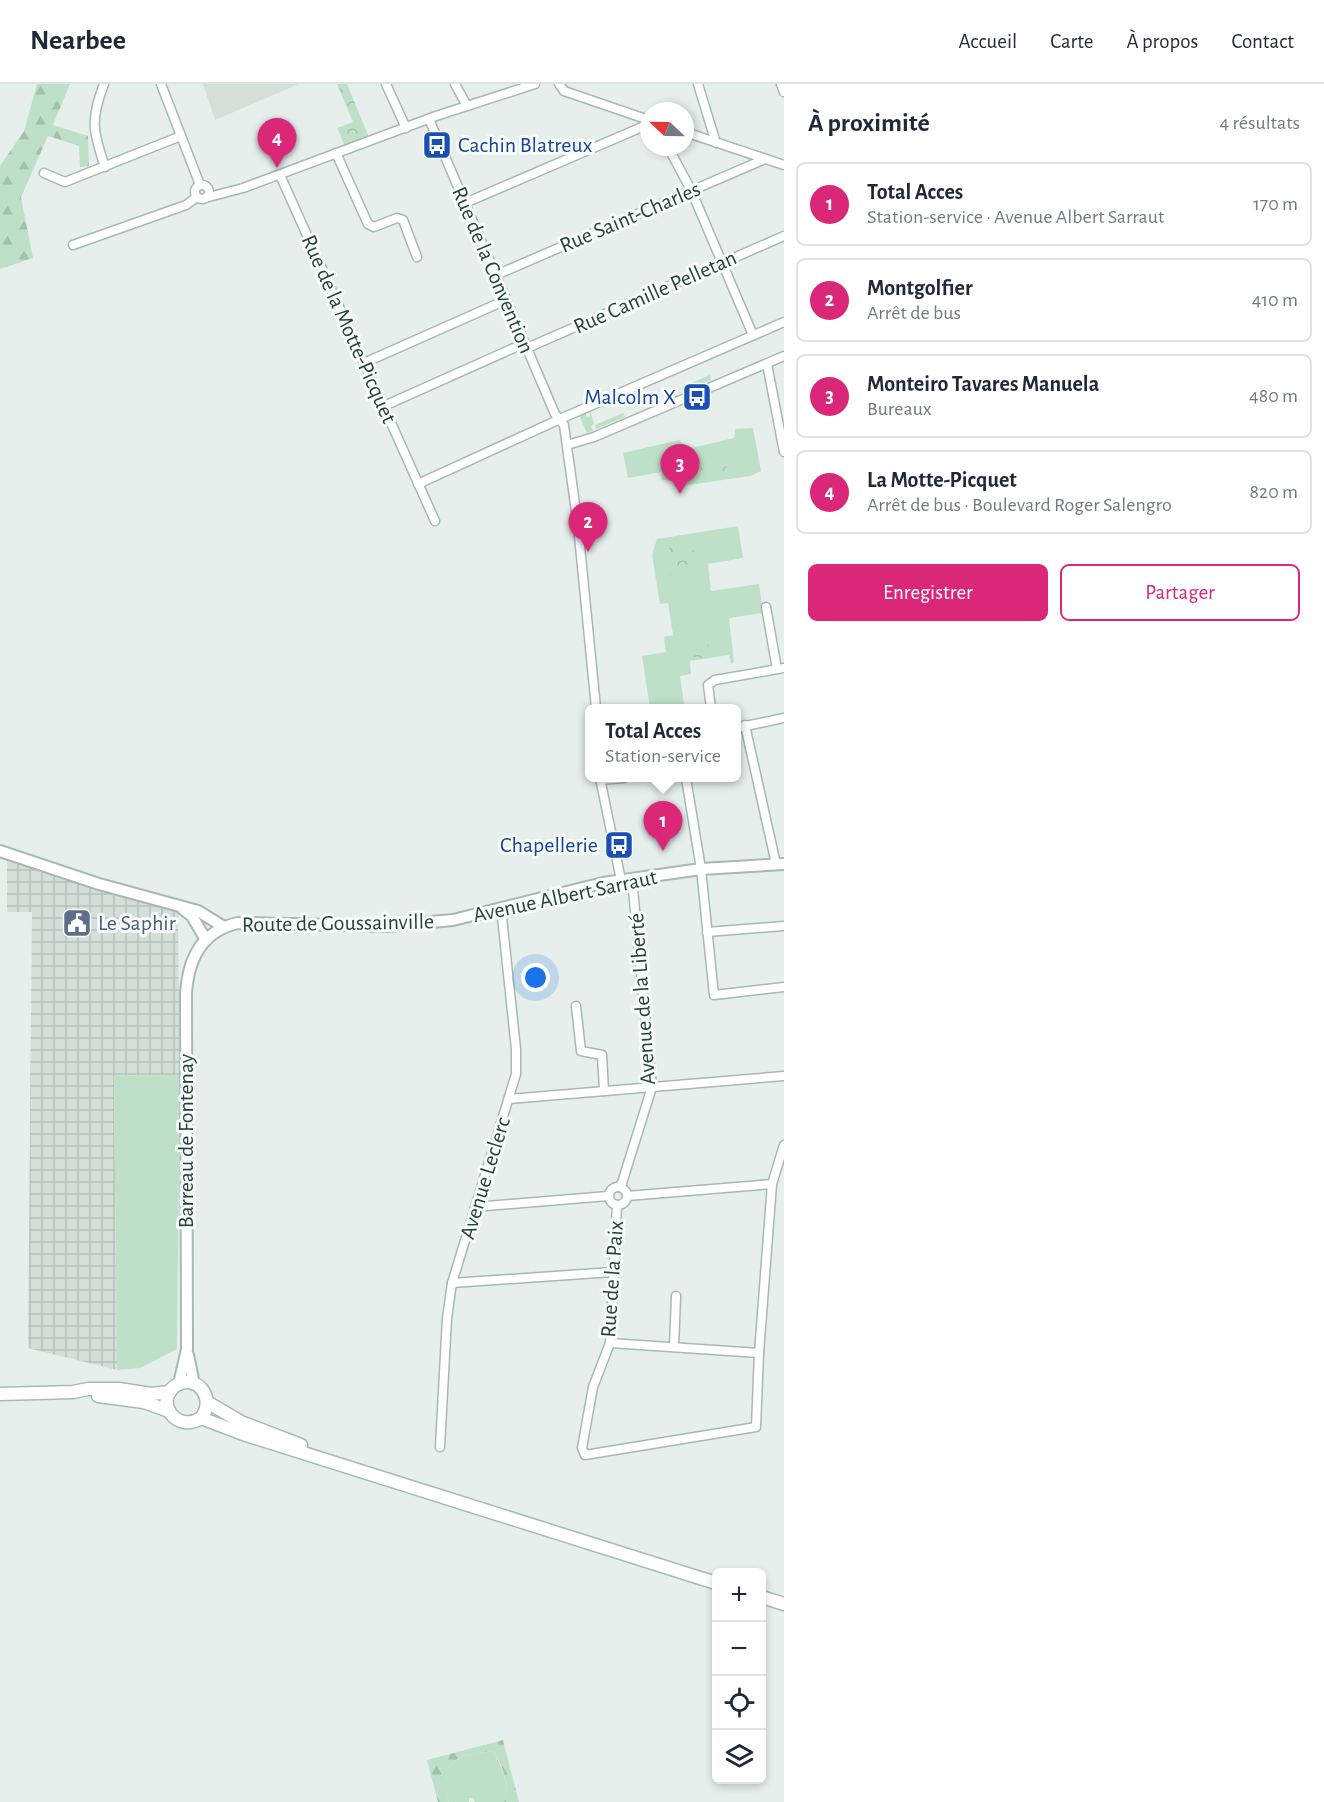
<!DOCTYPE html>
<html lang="fr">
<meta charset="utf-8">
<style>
:root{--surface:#fff;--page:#f6f6f7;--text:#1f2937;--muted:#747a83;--line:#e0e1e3;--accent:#db2777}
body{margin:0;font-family:"Alegreya Sans",sans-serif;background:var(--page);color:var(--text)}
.controls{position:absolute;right:18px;bottom:18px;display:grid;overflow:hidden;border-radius:9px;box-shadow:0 3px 9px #0003}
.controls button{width:54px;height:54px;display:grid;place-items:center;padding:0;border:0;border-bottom:2px solid var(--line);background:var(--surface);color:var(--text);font:30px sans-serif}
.compass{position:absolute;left:640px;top:18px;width:54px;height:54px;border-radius:50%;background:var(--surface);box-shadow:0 3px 9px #0003;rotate:292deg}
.you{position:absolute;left:536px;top:894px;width:21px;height:21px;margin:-15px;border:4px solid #fff;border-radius:50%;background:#1a73e8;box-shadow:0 0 0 9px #1a73e833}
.badge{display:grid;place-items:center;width:39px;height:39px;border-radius:50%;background:var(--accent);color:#fff;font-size:20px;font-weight:700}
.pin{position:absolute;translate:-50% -50px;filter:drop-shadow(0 2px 3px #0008)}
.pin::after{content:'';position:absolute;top:32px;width:21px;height:18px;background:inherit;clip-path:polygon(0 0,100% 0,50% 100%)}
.popup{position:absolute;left:585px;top:620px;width:156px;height:78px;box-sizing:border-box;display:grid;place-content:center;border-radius:9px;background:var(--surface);filter:drop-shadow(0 2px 4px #0005);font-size:20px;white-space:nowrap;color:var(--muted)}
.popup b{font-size:22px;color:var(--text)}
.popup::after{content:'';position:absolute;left:50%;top:100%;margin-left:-12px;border:12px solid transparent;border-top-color:var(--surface)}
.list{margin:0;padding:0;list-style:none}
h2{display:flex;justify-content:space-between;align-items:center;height:78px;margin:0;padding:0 24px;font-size:26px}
h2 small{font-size:20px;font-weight:400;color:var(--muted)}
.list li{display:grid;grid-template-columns:39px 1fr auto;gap:18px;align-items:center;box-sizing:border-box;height:84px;margin:0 12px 12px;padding:0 12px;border:2px solid var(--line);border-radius:9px}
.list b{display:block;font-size:22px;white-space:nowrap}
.list p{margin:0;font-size:20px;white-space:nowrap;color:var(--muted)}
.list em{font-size:20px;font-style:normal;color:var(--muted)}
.actions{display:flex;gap:12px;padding:18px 24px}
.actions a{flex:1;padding:14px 0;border:2px solid var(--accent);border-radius:9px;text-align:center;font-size:21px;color:var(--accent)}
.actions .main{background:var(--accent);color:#fff}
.icon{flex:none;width:33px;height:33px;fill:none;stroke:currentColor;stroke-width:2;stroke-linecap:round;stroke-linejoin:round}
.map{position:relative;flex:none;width:784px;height:1718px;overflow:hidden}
header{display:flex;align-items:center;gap:36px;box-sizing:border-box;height:84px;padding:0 30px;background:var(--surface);border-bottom:2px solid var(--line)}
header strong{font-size:28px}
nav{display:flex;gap:33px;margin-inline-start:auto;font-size:21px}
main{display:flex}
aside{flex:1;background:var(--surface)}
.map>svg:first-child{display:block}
.built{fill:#d4dfda}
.industrial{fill:url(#industrial-grid)}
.green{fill:#bfe0c8}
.forest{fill:url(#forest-firs)}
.park{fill:url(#park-crowns)}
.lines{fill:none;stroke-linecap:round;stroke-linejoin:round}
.minor-casing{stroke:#a8b8b2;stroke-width:11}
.tertiary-casing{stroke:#a8b8b2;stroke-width:14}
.secondary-casing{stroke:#a4bbb3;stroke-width:15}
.minor{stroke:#fff;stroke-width:8}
.tertiary{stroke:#fff;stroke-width:10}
.secondary{stroke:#fff;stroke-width:12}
.labels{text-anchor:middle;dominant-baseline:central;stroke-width:6;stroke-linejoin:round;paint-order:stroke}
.transit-label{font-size:22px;fill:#164399;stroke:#f7fbf9;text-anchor:end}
.street-label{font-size:22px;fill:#24423a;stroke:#f7fbf9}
.service-label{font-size:22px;fill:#4e5e75;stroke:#f7fbf9;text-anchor:start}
</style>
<header>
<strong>Nearbee</strong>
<nav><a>Accueil</a><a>Carte</a><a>À propos</a><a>Contact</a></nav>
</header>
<main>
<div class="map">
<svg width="784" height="1718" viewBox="0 0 784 1718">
<defs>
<pattern id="industrial-grid" width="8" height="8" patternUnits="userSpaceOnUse" patternTransform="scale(1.5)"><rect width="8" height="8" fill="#d4dfda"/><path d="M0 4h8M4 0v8" fill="none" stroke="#b6c1bc"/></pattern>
<pattern id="forest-firs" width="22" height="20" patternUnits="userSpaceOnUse" patternTransform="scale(1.5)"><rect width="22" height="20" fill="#bfe0c8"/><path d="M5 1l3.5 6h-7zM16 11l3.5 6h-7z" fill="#a4c1ad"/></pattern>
<pattern id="park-crowns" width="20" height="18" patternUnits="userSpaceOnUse" patternTransform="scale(1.5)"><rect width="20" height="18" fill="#bfe0c8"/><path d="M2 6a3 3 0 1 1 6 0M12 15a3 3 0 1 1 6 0" fill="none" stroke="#a4c1ad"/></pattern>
</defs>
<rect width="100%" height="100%" fill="#e6efeb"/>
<polygon class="built" points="203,0 299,0 215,36"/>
<polygon class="industrial" points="7,770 181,823 178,833 180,991 114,992 117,1286 28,1264 32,828 7,828"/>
<g class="green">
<polygon points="710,291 711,296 685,307 683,302 691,301 691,299"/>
<polygon points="634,307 638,316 624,322 620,313"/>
<polygon points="590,326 594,340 591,342 593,347 587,349 579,331 585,328 587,333 590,332"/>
<polygon points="623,329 625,333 596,345 595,341"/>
<polygon points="753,344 761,387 750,392 675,403 673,397 662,396 661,388 628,394 623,369 679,356 687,365 734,354 735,345"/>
<polygon points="738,442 743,474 708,480 711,507 759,500 763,529 729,534 734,578 731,580 729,571 690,577 691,590 680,592 684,620 650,624 642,572 666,568 664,553 673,551 668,519 660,520 652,471 657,455"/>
<polygon points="180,991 177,1265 140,1284 117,1286 114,992"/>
<path d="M493 1667C502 1682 510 1701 504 1718H475L472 1714H469V1718H449C445 1713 446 1707 446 1700 445 1670 470 1671 493 1667Z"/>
</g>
<g class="forest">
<polygon points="37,0 70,0 53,41 88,52 89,82 80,83 79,62 48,52 21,113 33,174 0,185 0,82 24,47"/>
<path d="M503 1656 519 1718H504C510 1701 503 1681 493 1667 470 1671 445 1670 446 1700 446 1707 445 1713 449 1718H438L427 1676Z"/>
</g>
<g class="park">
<polygon points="337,0 347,0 369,53 345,62 337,44 353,38"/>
<polygon points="699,376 717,380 726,379 727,390 718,391 701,386"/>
<circle cx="680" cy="477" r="17"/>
<circle cx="699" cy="565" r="10"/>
</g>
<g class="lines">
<g class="minor-casing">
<g id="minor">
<path d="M104 0C90 36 93 48 105 83"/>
<polyline points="161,0 200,101"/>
<polyline points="386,0 406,44"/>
<polyline points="455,0 467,22"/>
<polyline points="559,0 564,7 649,36"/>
<polyline points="698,0 716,59"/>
<polyline points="781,0 784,8"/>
<polyline points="429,35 555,330 564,341 578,442 596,624"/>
<polyline points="685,48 784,81"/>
<polyline points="668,63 691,106 753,251"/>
<polyline points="336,69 368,140 374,143 397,134 403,136 417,173"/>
<polyline points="44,89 65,98 181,52"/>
<polyline points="280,91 435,437"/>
<circle cx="202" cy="108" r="7"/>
<polyline points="205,114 243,104 436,32 535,0"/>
<polyline points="465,119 649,40"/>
<polyline points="73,161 186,121 197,113"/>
<polyline points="496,191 765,75"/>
<polyline points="527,264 784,152"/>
<polyline points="364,279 506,216"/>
<polyline points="767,280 784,368"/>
<polyline points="384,322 525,259"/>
<polyline points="567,361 594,353 784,272"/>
<polyline points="418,400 560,335 784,238"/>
<polyline points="766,523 777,585"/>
<polyline points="711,624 708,601 715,596 784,584"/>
<polyline points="745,641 776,780"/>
<polyline points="736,644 784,634"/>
<polyline points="600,694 621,796"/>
<polyline points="686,694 701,785 714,911 784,903"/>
<polyline points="600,696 624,694"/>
<polyline points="707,848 784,842"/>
<polyline points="576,922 581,967 602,971 604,1007"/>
<polyline points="509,1015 784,992"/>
<circle cx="618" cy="1112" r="9"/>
<polyline points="618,1103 622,1099 652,1003 632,795"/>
<polyline points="627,1112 772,1100"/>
<polyline points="617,1121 610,1259 593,1303 582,1364 585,1371 756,1343 759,1269 772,1100 784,1061"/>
<polyline points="475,1123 608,1112"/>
<polyline points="452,1199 613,1188"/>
<polyline points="610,1259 759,1269"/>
<polyline points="674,1263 676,1212"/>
<polyline points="440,1363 447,1234 452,1199 516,990 516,965 501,824"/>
</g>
</g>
<g class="tertiary-casing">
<g id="tertiary">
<polyline points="0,767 99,800 198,827 224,843"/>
<polyline points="183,825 192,832 206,856"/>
<polyline points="188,1271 194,1300"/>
<path d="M179 1300 187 1265 186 910C188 876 201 847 238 839L387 842 453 836 603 799 701 785 784 780"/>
</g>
</g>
<g class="secondary-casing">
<g id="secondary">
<polyline points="0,1310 73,1308 88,1305 119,1305 151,1310 170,1308"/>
<polyline points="98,1312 144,1318 169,1327"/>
<polyline points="207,1318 241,1338 301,1361"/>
<path d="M201 1334C217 1314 196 1288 175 1302 154 1317 176 1350 201 1334L243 1350 716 1499"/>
<polyline points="762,1513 784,1520"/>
</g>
</g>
<use href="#minor" class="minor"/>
<use href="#tertiary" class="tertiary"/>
<use href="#secondary" class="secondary"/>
</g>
<defs>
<g id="bus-square" transform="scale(1.5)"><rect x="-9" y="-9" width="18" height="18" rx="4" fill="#1a4fb4" stroke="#f7fbf9"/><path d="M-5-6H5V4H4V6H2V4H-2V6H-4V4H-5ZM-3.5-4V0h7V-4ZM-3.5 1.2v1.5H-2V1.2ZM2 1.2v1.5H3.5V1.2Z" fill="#fff"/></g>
<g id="civic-square" transform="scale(1.5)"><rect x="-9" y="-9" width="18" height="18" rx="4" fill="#5c6f8a" stroke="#f7fbf9"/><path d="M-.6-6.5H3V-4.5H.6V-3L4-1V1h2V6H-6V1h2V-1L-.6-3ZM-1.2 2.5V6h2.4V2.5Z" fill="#fff"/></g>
</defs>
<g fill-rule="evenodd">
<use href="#bus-square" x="437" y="61"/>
<use href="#bus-square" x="697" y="313"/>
<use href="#bus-square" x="619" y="761"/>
<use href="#civic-square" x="77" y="839"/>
</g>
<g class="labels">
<g class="transit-label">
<text x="458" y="61" text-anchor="start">Cachin Blatreux</text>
<text x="676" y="313">Malcolm X</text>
<text x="598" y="761">Chapellerie</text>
</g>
<g class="street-label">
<text transform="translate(630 133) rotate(-23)">Rue Saint-Charles</text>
<text transform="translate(493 186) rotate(67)">Rue de la Convention</text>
<text transform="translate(655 208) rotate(-24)">Rue Camille Pelletan</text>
<text transform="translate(349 245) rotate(66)">Rue de la Motte-Picquet</text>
<text transform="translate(565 812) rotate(-12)">Avenue Albert Sarraut</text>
<text transform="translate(338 839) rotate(-1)">Route de Goussainville</text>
<text transform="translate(642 915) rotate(-94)">Avenue de la Liberté</text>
<text transform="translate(186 1057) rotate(-90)">Barreau de Fontenay</text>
<text transform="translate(485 1094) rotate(-73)">Avenue Leclerc</text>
<text transform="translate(612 1195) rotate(-86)">Rue de la Paix</text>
</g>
<g class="service-label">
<text x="98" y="839">Le Saphir</text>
</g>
</g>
</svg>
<div class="controls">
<button>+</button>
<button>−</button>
<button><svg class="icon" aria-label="locate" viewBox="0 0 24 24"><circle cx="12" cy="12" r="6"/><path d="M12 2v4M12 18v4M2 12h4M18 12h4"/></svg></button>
<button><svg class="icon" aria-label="layers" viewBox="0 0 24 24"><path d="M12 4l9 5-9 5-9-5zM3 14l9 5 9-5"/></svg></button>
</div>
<svg class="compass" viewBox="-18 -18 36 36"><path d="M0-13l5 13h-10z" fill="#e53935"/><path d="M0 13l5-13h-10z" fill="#747a83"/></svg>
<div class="you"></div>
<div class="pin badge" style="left:663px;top:767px">1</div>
<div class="popup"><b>Total Acces</b>Station-service</div>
<div class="pin badge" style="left:588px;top:468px">2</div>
<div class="pin badge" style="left:680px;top:410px">3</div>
<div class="pin badge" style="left:277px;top:84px">4</div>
</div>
<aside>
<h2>À proximité<small>4 résultats</small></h2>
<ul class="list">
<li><span class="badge">1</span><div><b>Total Acces</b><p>Station-service · Avenue Albert Sarraut</p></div><em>170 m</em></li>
<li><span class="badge">2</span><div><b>Montgolfier</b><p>Arrêt de bus</p></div><em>410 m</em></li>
<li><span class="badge">3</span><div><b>Monteiro Tavares Manuela</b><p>Bureaux</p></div><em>480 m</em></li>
<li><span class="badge">4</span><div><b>La Motte-Picquet</b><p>Arrêt de bus · Boulevard Roger Salengro</p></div><em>820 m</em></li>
</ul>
<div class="actions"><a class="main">Enregistrer</a><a>Partager</a></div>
</aside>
</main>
